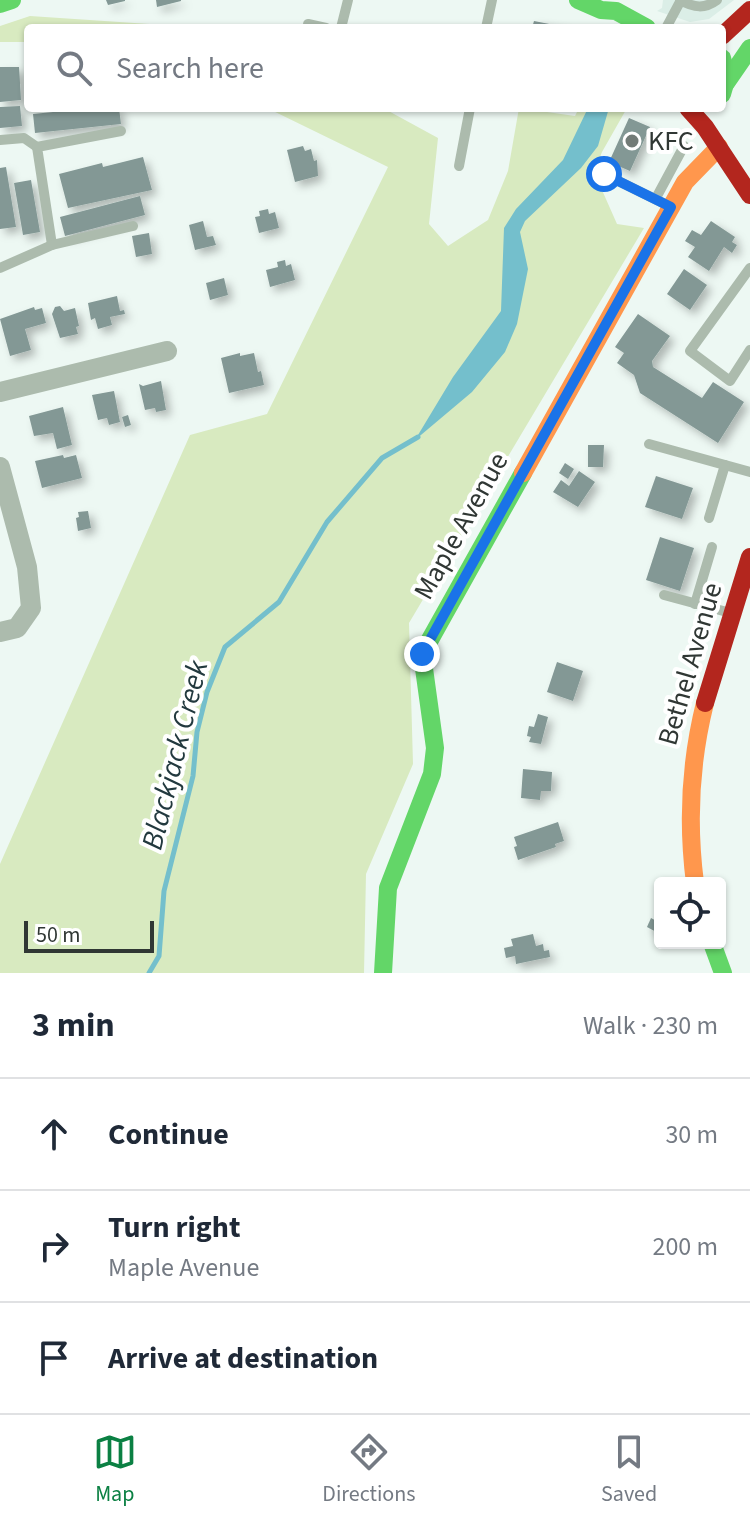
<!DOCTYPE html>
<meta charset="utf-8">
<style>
:root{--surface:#fff;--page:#f2f2f3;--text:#1f2937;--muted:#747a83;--line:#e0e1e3;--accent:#0b8043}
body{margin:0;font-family:"Source Sans 3",sans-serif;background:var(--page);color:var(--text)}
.controls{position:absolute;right:24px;bottom:24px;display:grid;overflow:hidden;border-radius:8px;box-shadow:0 2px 6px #0004}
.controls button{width:72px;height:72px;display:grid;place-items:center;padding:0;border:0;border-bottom:2px solid var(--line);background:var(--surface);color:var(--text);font:40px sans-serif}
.scale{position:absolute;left:24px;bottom:20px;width:130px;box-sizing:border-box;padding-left:8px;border:4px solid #303734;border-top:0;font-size:22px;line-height:28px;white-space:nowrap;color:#303734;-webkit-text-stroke:6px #fff;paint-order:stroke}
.stop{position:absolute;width:24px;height:24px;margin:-18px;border:6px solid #1a73e8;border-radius:50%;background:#fff}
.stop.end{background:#1a73e8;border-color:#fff;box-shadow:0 2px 8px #0008}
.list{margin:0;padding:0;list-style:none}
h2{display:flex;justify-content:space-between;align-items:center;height:104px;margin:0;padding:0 32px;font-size:34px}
h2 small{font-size:26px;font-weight:400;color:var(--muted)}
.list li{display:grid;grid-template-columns:52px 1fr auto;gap:24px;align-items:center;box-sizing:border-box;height:112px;padding:0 32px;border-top:2px solid var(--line)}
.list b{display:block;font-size:30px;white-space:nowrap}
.list p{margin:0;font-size:26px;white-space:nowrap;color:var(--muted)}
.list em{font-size:26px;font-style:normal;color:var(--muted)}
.icon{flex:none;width:44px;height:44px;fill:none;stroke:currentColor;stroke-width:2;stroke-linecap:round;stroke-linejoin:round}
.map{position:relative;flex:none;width:750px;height:973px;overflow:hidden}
.search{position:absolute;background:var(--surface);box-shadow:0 2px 6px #0004;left:24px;right:24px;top:24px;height:88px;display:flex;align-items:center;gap:20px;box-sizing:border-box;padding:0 28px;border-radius:8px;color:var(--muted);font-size:30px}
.sheet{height:440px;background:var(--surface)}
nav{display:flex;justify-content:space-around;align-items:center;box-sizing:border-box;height:112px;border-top:2px solid var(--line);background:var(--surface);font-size:22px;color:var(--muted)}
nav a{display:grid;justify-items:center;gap:4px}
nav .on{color:var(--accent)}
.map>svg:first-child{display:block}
.built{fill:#dbeee7}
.green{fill:#d8eac0}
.water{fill:#74bfcc}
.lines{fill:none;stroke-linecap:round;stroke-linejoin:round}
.stream{stroke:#74bfcc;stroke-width:5}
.building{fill:#839895;filter:url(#shadow)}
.lane{stroke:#acbbad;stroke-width:10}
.street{stroke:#acbbad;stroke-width:20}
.fast{stroke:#63d668;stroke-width:18}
.slow{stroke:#ff974d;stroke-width:18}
.jam{stroke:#b3261e;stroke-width:18}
.route{stroke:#1a73e8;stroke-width:10}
.poi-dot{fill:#727b77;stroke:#fff;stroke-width:3}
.labels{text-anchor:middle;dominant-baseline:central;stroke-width:8;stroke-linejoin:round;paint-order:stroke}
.poi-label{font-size:28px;fill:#303734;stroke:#fff;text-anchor:start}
.street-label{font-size:28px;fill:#303734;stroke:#fff}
.water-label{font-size:30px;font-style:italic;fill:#22393e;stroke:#fff}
</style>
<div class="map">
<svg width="750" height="973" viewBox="0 0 750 973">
<defs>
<filter id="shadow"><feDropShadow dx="5" dy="5" stdDeviation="4" flood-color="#0004"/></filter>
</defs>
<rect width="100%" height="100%" fill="#edf8f3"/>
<polygon class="built" points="663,0 734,0 709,19 690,22 657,11 662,8"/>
<g class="green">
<polygon points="30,16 194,27 197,28 28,28 28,42 0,42 0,26"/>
<polygon points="267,108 383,108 438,138 429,224 448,246 488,220 508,171 519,108 575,116 579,108 627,108 602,152 594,172 617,224 644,228 409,623 413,764 366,874 364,973 0,973 0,864 190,435 267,414 388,167"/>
</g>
<polygon class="water" points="588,108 609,108 598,146 581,168 525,221 520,232 528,269 517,324 505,352 472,392 415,440 453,377 501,311 504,228 516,209 563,160"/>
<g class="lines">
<polyline class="stream" points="149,973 159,956 164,891 193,776 197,732 207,692 225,647 279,602 327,522 382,458 418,437"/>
</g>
<g class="building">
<polygon points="106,0 125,0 125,1 108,5"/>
<polygon points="156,0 181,0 181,1 157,7"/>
<polygon points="534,21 565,27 565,28 532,28"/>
<polygon points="0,67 19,67 21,100 0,102"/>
<polygon points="20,106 22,126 0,128 0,107"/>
<polygon points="93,108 119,108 121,124 35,133 33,114"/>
<polygon points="629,118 650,127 630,171 609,162"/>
<polygon points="303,146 305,151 311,149 314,161 317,160 318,176 295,182 287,150"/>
<polygon points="143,157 152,190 68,208 59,174 102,163 103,167"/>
<polygon points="6,167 16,227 0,229 0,168"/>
<polygon points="31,180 40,232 23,235 14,183"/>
<polygon points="140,196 145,215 65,236 60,217"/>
<polygon points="268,209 269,214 275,212 279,228 259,233 255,217 260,216 259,211"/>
<polygon points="203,221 207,237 213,236 216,245 195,250 189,225"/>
<polygon points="711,221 735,237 732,242 737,245 732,253 724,247 709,271 688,257 695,247 685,241 692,230 701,235"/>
<polygon points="149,233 152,254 136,257 132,236"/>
<polygon points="285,260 286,266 291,264 295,280 270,287 266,270 278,267 277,262"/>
<polygon points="684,269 707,285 690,310 667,294"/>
<polygon points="224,278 228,295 210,300 206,283"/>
<polygon points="117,296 120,311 124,310 125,314 110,317 112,325 98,329 95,318 91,320 88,303"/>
<polygon points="60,306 64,311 75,308 79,326 76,327 78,334 60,338 52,314 55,307"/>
<polygon points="34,307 35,310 42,308 46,323 25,329 31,350 10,356 0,319"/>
<polygon points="638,314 670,336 652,361 653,367 702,398 713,382 744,402 718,443 640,393 634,375 617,363 624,353 615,347"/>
<polygon points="240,353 240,356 254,353 258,372 261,371 264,385 229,393 221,358"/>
<polygon points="161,381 166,410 156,412 155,408 145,410 139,384 143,386"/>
<polygon points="114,391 120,422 109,425 107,418 98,420 92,395"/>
<polygon points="63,407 72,445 57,449 53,433 34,436 29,416"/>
<polygon points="128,415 131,425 125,427 122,417"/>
<polygon points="588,445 604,445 603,467 588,467"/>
<polygon points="63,455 64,458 76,455 82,478 42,488 35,461"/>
<polygon points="565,463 574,469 568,479 559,473"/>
<polygon points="579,471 595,482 578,507 553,492 561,480 569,486"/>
<polygon points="656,476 693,488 682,519 645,507"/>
<polygon points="88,511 91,528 78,531 76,518 79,517 78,512"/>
<polygon points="660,537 694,548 680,591 646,580"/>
<polygon points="557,662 583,671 573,701 547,692"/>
<polygon points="538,714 548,717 541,744 529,742 531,737 527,736 529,726 534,727"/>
<polygon points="523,769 552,772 551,791 541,791 540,800 521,798"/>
<polygon points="558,822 564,841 555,844 556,847 518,860 514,847 517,846 514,837"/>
<polygon points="651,918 660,923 660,934 647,927"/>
<polygon points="533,934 536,946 543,944 544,951 549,950 550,957 516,964 515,956 506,958 504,948 513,946 511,939"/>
</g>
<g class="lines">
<g class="lane">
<path d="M680 0C694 8 705 9 717 0"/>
<polyline points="308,24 326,28"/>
<polyline points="341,28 348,0"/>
<polyline points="486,28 492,0"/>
<polyline points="666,28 681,0"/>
<polyline points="0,140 24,138 37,147"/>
<polyline points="459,166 470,108"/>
<polyline points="604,174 669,206"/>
<polyline points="656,198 684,146"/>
<polyline points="52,245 37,147 121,131"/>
<polyline points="0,268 52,245 133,226"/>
<polyline points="750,268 690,351 730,381 750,350"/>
<polyline points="649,444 750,472"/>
<polyline points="709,518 725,465"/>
<polyline points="664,595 727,612"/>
<polyline points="695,604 712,547"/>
</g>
<g class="street">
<polyline points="0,392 167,351"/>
<polyline points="0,467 27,567 31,608 17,628 0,632"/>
</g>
<g class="fast">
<polyline points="578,0 601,10 616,11 647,28"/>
<polyline points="0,4 12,0"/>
<polyline points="722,58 727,77 722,94"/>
<polyline points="726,83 750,48"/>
<polyline points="712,943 723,973"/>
<polyline points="383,973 388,888 432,774 435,748 422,654 523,473"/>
</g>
<g class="slow">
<polyline points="523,473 685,182 719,147"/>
<path d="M695 883C687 821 690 763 705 703"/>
</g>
<g class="jam">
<polyline points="722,36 750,10"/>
<polyline points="688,108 705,127 750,195"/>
<polyline points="705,703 750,557"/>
</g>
</g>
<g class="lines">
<polyline class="route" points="422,654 671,207 604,174"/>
</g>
<circle class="poi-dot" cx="632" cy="141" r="8"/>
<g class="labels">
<g class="poi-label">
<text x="648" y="141">KFC</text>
</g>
<g class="street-label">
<text transform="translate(461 526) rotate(-61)">Maple Avenue</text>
<text transform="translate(690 664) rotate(-74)">Bethel Avenue</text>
</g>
<g class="water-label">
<text transform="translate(175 755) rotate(-76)">Blackjack Creek</text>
</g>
</g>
</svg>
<div class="controls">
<button><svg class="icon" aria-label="locate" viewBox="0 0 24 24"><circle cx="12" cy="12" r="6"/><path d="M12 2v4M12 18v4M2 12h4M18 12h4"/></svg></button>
</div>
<div class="scale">50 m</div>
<div class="stop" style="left:604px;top:174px"></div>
<div class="stop end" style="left:422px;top:654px"></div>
<div class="search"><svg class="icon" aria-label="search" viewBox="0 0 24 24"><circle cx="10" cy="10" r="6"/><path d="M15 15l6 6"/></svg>Search here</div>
</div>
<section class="sheet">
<h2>3 min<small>Walk · 230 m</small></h2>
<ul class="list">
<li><svg class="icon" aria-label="ahead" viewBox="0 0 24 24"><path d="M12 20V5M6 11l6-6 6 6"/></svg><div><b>Continue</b></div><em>30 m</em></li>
<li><svg class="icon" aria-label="right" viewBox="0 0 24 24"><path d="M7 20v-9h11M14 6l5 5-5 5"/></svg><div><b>Turn right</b><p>Maple Avenue</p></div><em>200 m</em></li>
<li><svg class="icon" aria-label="arrive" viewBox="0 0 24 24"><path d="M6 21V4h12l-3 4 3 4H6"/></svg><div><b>Arrive at destination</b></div></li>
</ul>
</section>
<nav>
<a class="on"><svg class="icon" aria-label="map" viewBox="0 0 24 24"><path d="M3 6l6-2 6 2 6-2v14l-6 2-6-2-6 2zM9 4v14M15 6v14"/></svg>Map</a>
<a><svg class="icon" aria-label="directions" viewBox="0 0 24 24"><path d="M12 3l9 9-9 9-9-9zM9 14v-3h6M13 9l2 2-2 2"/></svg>Directions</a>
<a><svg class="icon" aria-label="saved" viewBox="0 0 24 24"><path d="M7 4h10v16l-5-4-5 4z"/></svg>Saved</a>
</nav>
